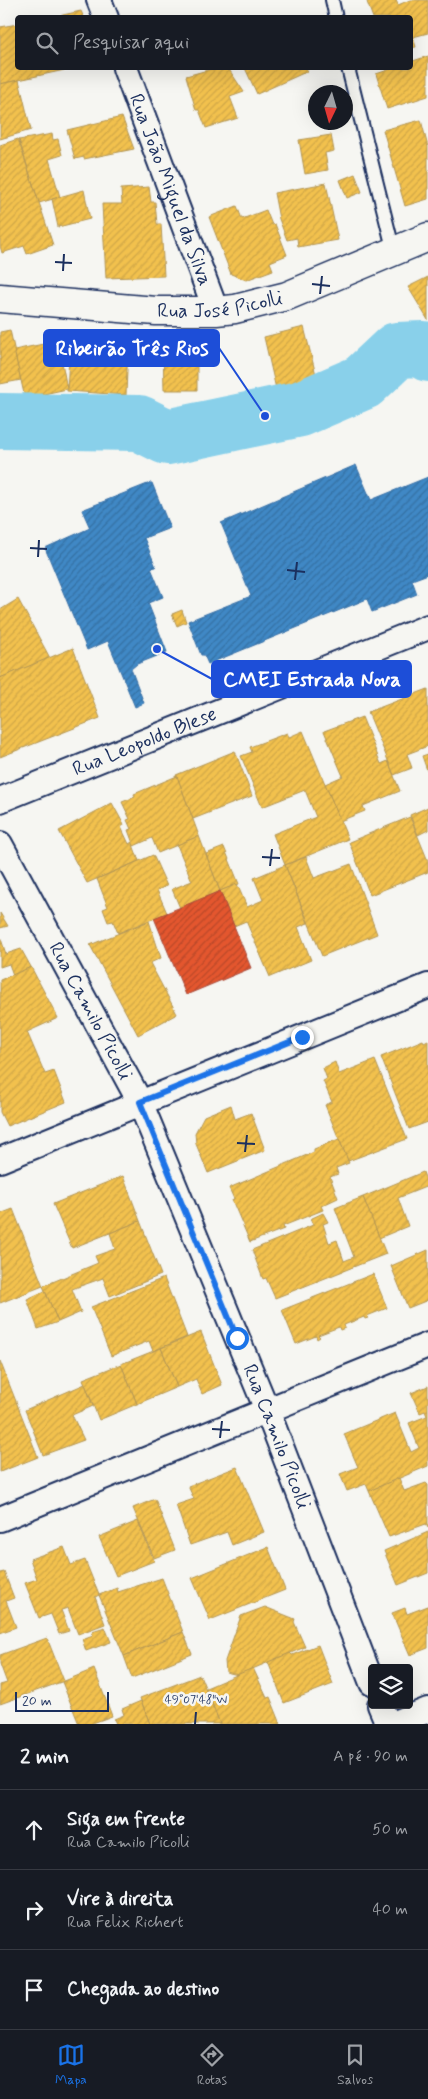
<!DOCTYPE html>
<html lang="pt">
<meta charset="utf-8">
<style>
:root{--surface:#171b24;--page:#20242c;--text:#f1f3f6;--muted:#9ea1a6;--line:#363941;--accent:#1a73e8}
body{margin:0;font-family:Mynerve,sans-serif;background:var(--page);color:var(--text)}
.controls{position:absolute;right:15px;bottom:15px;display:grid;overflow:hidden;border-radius:5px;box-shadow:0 5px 20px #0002}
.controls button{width:45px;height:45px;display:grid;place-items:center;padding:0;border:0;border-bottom:1px solid var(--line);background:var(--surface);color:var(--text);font:25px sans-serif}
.compass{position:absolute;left:308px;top:85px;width:45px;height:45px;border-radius:50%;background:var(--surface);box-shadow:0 5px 20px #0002;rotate:185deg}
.scale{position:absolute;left:15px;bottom:12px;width:94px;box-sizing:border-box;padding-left:5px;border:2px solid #1b2f5e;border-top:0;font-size:14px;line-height:18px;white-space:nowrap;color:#1b2f5e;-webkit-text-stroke:4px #f6f6f2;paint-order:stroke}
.stop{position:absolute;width:15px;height:15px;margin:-11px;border:4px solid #1a73e8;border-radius:50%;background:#fff}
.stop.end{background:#1a73e8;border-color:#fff;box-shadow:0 1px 5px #0008}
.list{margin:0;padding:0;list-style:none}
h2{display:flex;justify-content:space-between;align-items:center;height:65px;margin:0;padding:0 20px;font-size:21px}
h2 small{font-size:16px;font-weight:400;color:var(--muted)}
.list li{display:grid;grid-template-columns:32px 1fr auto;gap:15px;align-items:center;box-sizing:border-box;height:80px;padding:0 20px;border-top:1px solid var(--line)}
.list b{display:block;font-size:19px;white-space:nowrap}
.list p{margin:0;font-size:16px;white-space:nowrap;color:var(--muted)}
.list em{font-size:16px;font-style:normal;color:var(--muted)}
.icon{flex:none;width:28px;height:28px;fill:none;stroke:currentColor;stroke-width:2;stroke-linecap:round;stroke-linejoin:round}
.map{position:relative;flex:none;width:428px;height:1724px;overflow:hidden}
.search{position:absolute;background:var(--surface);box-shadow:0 5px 20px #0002;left:15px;right:15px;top:15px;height:55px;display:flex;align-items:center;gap:12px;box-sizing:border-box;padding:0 18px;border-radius:5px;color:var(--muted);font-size:19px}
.sheet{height:305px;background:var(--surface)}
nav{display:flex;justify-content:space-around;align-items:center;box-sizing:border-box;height:70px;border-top:1px solid var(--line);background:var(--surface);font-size:14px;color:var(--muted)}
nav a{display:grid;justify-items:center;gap:2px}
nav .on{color:var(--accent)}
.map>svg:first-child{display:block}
.homes{fill:url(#homes-hatch);stroke:#b29553}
.shops{fill:url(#shops-hatch);stroke:#a84b3c}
.schools{fill:url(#schools-hatch);stroke:#346da6}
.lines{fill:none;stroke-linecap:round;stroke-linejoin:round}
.river{stroke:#89d0ea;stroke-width:56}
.service-casing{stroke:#1b2f5e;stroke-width:16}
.minor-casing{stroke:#1b2f5e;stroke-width:28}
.tertiary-casing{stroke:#1b2f5e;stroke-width:31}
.service{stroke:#f6f6f2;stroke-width:12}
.minor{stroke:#f6f6f2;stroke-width:24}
.tertiary{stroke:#f6f6f2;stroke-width:28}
.route{stroke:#1a73e8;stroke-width:6}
.ticks{fill:none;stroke:#1b2f5e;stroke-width:2}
.labels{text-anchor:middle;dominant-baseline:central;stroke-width:5;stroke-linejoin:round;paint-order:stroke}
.street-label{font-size:20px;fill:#1b2f5e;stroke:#f6f6f2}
.ticks-label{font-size:12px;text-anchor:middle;fill:#1b2f5e;stroke:#f6f6f2;stroke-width:5;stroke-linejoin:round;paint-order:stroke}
.leader{fill:none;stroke:#1d4ed8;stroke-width:2}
.callout-dot{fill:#1d4ed8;stroke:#f6f6f2;stroke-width:2}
.callout{fill:#1d4ed8;stroke:#1d4ed8;stroke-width:2}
.callout-label{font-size:21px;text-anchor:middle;font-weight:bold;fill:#fff}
</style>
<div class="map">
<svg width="428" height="1724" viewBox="0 0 428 1724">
<defs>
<pattern id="homes-hatch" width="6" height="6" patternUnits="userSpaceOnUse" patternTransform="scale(1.25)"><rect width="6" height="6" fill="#f2c14e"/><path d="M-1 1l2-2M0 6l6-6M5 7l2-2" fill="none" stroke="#cfa646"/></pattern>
<pattern id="shops-hatch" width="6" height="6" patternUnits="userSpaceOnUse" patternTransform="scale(1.25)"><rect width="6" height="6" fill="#e4572e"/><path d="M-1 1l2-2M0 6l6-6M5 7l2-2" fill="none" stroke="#b8482a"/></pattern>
<pattern id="schools-hatch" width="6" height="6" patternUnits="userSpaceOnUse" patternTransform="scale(1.25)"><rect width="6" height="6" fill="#3f88c5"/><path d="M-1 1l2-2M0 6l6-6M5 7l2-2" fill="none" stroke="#3470a3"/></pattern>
</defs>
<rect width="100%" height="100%" fill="#f6f6f2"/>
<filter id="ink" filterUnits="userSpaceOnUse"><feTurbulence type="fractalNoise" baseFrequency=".02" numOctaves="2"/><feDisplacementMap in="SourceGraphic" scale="10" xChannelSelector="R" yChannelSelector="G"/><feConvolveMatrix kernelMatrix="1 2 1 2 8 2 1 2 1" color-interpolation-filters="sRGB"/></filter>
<g filter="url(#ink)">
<g class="homes">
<polygon points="372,0 396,0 398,5 410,0 428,0 428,33 413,37 416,47 410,48 410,18 373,18 367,2"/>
<polygon points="81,11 84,18 49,18"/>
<polygon points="18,24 18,68 74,68 0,84 0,27"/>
<polygon points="428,56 428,96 387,109 376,74 394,68 410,68 410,62"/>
<polygon points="215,68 228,68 244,92 230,97 238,118 206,128 199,110 196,110 186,76"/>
<polygon points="245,68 306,68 308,71 257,94"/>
<polygon points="19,80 31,130 0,139 0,84"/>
<polygon points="122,117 134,149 84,159 84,157 75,159 67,130"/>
<polygon points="421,120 428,147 428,199 405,206 383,130"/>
<polygon points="52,134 53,140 58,139 62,155 49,159 60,197 39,203 19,140"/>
<polygon points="331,135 334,151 325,153 328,170 305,174 299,140"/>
<polygon points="18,139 53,245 27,254 24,246 2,253 0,246 0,145"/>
<polygon points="355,174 362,192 347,198 340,180"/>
<polygon points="326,183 338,240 298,247 297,238 287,240 279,219 274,193"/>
<polygon points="149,187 151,202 155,202 157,224 161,224 164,276 106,278 102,204 122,204 121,189"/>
<polygon points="84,190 90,219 58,227 52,199"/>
<polygon points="237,206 242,219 266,210 272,225 275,224 287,255 270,262 273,270 246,280 231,274 209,217"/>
<polygon points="428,277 428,320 408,287"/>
<polygon points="304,327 317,379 276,389 264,337"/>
<polygon points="10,330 21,380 0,384 0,332"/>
<polygon points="70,340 128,345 126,395 67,391"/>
<polygon points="58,341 67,389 25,398 14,350"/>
<polygon points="163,346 197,346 197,390 164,390"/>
<polygon points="18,599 50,658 0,678 0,610"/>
<polygon points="182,610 186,622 177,626 172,614"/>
<polygon points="73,648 100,718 0,757 0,678"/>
<polygon points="428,689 428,746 407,754 412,768 394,775 368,712"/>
<polygon points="362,717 381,764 388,761 400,791 363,806 365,811 340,821 325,784 343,776 324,731"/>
<polygon points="303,731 348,839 285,865 273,834 316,817 305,790 262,807 241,756 252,752 250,747 287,733 289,737"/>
<polygon points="235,751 252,796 193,819 176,775"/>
<polygon points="428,754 428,773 422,756"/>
<polygon points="177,776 199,836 158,853 152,838 134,846 128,830 131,829 127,820 130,819 122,802 135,797 134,794"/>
<polygon points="112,803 124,825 121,827 129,844 132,842 139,861 87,883 59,831"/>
<polygon points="428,807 428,830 418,835 410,815"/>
<polygon points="410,817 428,861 428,872 370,895 349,842"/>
<polygon points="199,836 220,891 180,908 172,889 192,881 177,845"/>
<polygon points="224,847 239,884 220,891 206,854"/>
<polygon points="153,855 167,886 157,890 167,913 118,933 113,921 108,922 103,909 108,907 97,879"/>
<polygon points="306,857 314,878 351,864 377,934 322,956 285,865"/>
<polygon points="285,865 308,923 298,927 311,960 270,977 246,921 234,926 220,891 237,884 247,907 263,900 254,878"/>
<polygon points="0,913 8,926 0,928"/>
<polygon points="149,921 161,958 150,963 177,1014 138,1035 90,945"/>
<polygon points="0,936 6,954 21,949 31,967 13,975 9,964 0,967"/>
<polygon points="31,967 58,1018 27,1032 45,1074 54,1071 66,1102 7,1126 0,1112 0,980"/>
<polygon points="423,1040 424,1042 428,1040 428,1122 409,1129 381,1057"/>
<polygon points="375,1060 407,1139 348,1161 325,1105 332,1102 323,1081 327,1079 323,1068 335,1062 339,1074"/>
<polygon points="231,1105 235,1119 251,1113 265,1150 208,1173 196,1144 195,1133 204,1116"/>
<polygon points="339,1139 349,1163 336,1168 338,1174 330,1177 338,1198 321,1206 323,1210 283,1226 284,1229 250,1242 232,1200 234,1199 229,1188 314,1152 314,1149"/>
<polygon points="423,1172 428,1186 398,1198 408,1226 379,1238 363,1197"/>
<polygon points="123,1176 140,1221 72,1248 53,1204"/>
<polygon points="363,1197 386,1254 275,1298 266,1278 263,1279 252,1250 313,1225 310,1219 323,1213 328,1222 323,1224 329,1243 337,1240 344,1261 354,1257 335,1208"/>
<polygon points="13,1209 43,1286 0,1303 0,1214"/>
<polygon points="140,1221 161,1275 110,1296 103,1278 72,1289 81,1312 58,1322 43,1286 98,1263 95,1256 115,1249 110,1233"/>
<polygon points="428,1250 428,1300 408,1308 391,1266"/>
<polygon points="373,1274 387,1308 367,1316 368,1318 365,1319 364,1317 344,1325 345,1328 340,1330 339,1327 318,1335 320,1337 317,1339 316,1336 296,1344 282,1310"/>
<polygon points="164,1278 187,1337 153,1351 149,1341 111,1356 91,1307"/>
<polygon points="45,1291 58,1322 38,1329 27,1299"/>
<polygon points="201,1332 222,1385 202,1394 196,1379 177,1387 161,1348"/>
<polygon points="161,1348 177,1387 137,1404 121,1364"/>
<polygon points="0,1361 38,1457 0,1472"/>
<polygon points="121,1364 137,1404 99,1420 83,1379"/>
<polygon points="85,1384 93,1406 72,1415 84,1440 43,1455 25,1410"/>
<polygon points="428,1386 428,1466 369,1491 366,1484 347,1491 340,1474 358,1467 344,1434 395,1413 411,1452 419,1448 409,1423 427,1416 425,1411 420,1413 411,1393"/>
<polygon points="237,1467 264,1532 232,1545 227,1532 190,1545 176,1505 194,1499 188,1486"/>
<polygon points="399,1478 404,1491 426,1483 428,1485 428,1528 426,1524 389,1537 369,1491"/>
<polygon points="155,1499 175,1550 154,1558 133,1508"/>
<polygon points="138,1521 154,1561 116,1576 99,1537"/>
<polygon points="428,1532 428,1573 398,1585 384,1551"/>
<polygon points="64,1547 71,1565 85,1560 99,1595 95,1597 105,1624 78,1634 68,1608 61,1610 69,1631 59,1634 51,1614 39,1618 25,1583 37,1579 30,1559"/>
<polygon points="268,1547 285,1590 210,1620 192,1578"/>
<polygon points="4,1572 14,1598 6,1601 16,1627 0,1633 0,1573"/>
<polygon points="162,1578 183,1632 124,1656 99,1595 117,1588 118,1592"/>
<polygon points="428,1606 428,1648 410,1655 392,1613 405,1608 407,1614"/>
<polygon points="265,1607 295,1619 294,1622 305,1647 238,1675 226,1672 225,1661 241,1616"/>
<polygon points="105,1627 111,1642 86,1651 82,1639 93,1635 92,1631"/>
<polygon points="183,1632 192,1654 132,1678 124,1656"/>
<polygon points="47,1638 64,1681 0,1704 0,1685 7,1683 0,1664 0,1655"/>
<polygon points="318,1645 333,1684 284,1703 268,1662 290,1653 292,1655"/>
<polygon points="253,1668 267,1698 270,1697 281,1724 220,1724 206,1688"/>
<polygon points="94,1669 112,1716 90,1724 79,1724 62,1682"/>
<polygon points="200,1675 220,1724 150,1724 140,1698"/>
<polygon points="141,1701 150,1724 116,1724 114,1719 124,1715 122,1709"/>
</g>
<polygon class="shops" points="220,891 251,968 186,995 154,918"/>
<g class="schools">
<polygon points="356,465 371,500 428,477 428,574 412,580 417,594 372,612 367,599 208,664 204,655 201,655 188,621 251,596 221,523"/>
<polygon points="150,483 152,483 170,528 144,538 156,567 151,568 163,597 148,603 167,652 137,664 131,669 144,703 135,707 108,641 87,650 45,548 90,528 82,510"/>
</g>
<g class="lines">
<polyline class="river" points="0,421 139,423 167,437 300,409 363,382 397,350 423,349 428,354"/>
<g class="service-casing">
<g id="service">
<polyline points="332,0 336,18"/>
<polyline points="348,68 394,252"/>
</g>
</g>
<g class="minor-casing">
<g id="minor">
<polyline points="99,0 106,18"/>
<path id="s1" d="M125 68 216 311"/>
<path id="s2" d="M0 800 428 627"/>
<path id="s3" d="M0 844 140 1102 267 1410 372 1683"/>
<polyline points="0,1160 428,986"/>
<polyline points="0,1519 428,1345"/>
<polyline points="380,1705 388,1724"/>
<polyline points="393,1724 428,1710"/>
</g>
</g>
<g class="tertiary-casing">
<g id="tertiary">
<path id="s4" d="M0 298 156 311H216L235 309 287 296 428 237"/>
</g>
</g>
<use href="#service" class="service"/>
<use href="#minor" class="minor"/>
<use href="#tertiary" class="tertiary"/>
</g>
</g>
<g class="lines" filter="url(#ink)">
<polyline class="route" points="237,1338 140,1102 302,1037"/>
</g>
<path class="ticks" d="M55 262 72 263M63 271 64 254M312 284 330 286M320 294 322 276M30 548 47 549M38 557 39 540M287 570 305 572M295 580 297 562M262 857 280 858M270 866 272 849M237 1143 255 1144M245 1152 247 1135M212 1429 230 1430M220 1438 222 1421M195 1724 196 1712"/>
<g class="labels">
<g class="street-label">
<text stroke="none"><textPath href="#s1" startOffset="130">Rua João Miguel da Silva</textPath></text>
<text stroke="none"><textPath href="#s4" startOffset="221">Rua José Picolli</textPath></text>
<text stroke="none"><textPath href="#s2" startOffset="156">Rua Leopoldo Blese</textPath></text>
<text stroke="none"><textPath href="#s3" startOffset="190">Rua Camilo Picolli</textPath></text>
<text stroke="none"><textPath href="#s3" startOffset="655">Rua Camilo Picolli</textPath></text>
</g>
</g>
<g class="ticks-label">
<text x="196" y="1703">49°07'48"W</text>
</g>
<path class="leader" d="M265 416L219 348M157 649L212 679"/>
<g class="callout-dot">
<circle cx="265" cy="416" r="5"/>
<circle cx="157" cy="649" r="5"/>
</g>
<g class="callout">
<rect x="44" y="330" width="175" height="36" rx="5"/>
<rect x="212" y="661" width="199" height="36" rx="5"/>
</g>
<g class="callout-label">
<text x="132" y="355">Ribeirão Três Rios</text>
<text x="312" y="686">CMEI Estrada Nova</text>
</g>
</svg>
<div class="controls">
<button><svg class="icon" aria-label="layers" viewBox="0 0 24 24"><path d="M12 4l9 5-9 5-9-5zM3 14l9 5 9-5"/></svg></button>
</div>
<svg class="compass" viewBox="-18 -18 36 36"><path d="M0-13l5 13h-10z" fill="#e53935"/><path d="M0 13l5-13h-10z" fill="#9ea1a6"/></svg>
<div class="scale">20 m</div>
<div class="stop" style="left:237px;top:1338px"></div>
<div class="stop end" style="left:302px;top:1037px"></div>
<div class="search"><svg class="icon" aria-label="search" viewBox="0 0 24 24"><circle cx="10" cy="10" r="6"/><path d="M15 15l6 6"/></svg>Pesquisar aqui</div>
</div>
<section class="sheet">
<h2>2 min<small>A pé · 90 m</small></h2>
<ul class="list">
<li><svg class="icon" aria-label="ahead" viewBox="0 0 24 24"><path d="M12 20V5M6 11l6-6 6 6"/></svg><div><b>Siga em frente</b><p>Rua Camilo Picolli</p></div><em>50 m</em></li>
<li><svg class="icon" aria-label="right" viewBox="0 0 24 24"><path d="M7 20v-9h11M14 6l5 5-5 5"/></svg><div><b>Vire à direita</b><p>Rua Felix Richert</p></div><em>40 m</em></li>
<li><svg class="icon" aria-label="arrive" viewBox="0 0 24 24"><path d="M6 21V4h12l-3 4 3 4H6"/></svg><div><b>Chegada ao destino</b></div></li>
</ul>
</section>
<nav>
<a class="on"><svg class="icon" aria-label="map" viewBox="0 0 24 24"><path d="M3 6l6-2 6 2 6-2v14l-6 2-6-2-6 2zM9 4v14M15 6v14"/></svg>Mapa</a>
<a><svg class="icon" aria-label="directions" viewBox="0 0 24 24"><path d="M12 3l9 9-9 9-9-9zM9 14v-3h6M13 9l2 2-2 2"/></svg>Rotas</a>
<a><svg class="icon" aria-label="saved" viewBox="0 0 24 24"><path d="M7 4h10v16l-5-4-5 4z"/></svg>Salvos</a>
</nav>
